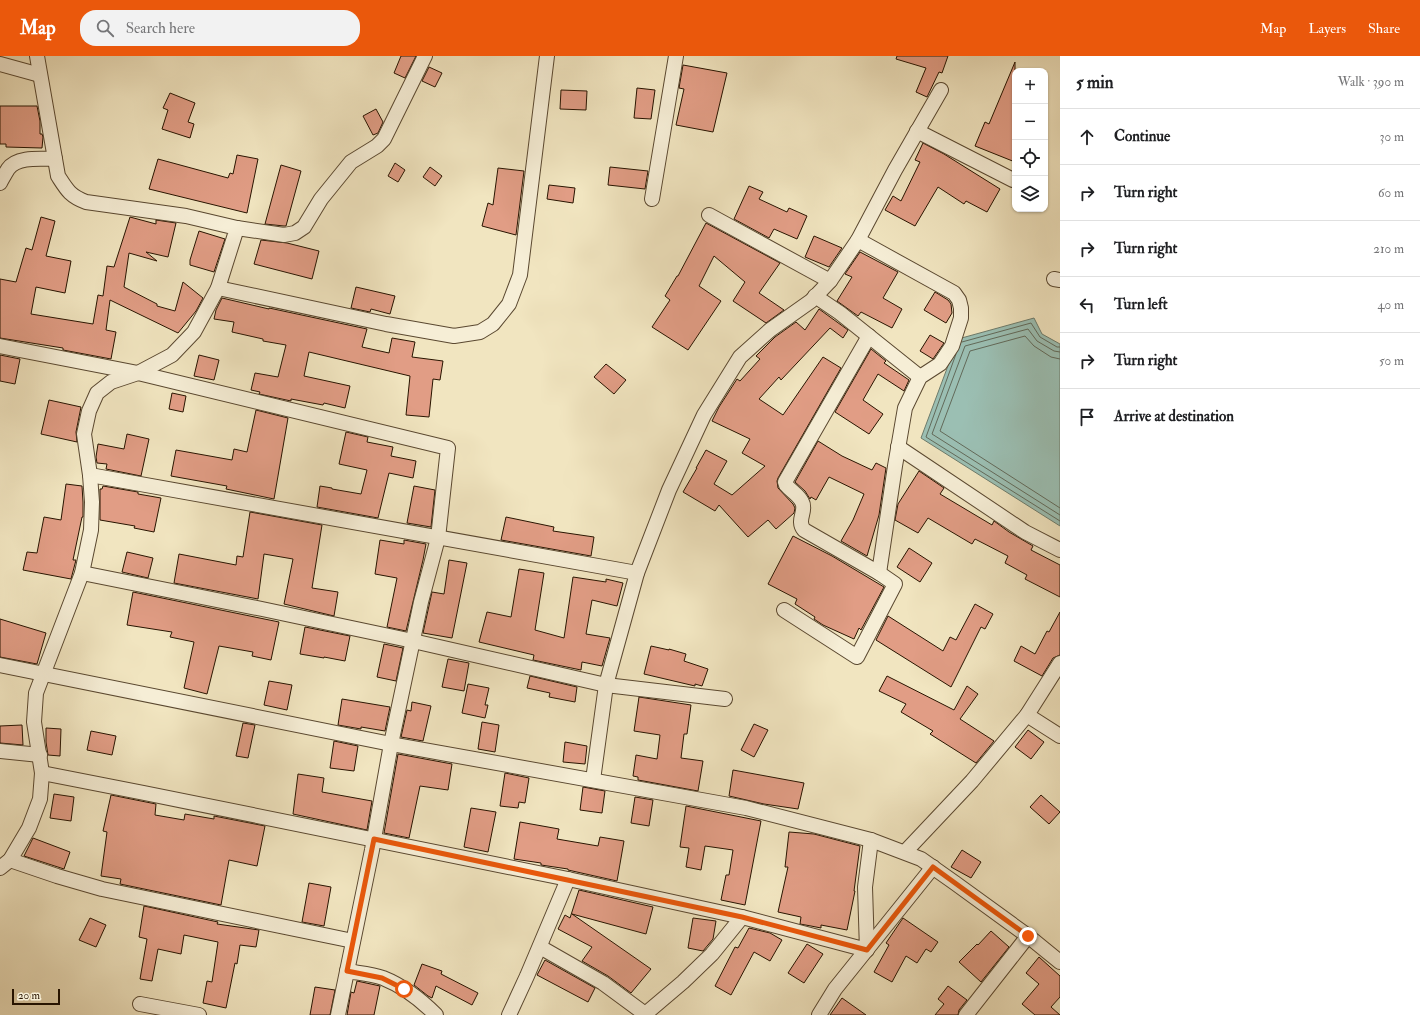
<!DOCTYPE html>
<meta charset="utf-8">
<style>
:root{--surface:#fff;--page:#f2f2f2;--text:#202124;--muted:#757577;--line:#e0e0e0;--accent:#ea580c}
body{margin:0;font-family:"IM FELL Double Pica",serif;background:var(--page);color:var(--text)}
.controls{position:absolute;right:12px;top:12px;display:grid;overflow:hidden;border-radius:8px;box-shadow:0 1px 3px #0004}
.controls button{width:36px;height:36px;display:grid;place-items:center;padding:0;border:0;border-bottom:1px solid var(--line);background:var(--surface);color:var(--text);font:20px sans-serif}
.scale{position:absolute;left:12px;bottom:10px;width:48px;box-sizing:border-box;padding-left:4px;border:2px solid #281400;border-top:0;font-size:11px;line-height:14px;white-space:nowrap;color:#281400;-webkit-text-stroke:3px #f6eed6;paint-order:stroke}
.stop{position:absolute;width:12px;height:12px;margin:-9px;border:3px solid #ea580c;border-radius:50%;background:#fff}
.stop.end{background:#ea580c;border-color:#fff;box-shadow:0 1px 4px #0008}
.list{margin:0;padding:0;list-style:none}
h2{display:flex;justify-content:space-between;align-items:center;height:52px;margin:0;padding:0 16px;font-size:17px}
h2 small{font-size:13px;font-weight:400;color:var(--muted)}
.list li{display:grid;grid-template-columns:26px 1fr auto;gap:12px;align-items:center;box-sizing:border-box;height:56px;padding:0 16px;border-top:1px solid var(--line)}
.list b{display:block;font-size:15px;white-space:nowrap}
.list em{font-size:13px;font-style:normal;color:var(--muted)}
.icon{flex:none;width:22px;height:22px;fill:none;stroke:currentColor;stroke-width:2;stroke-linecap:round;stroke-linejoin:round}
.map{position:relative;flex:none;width:1060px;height:959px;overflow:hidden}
header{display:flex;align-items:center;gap:24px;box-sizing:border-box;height:56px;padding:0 20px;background:var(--accent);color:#fff}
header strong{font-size:19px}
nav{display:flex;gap:22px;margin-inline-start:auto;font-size:14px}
.search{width:280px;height:36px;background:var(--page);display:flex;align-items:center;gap:10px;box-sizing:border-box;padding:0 14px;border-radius:16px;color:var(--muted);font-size:15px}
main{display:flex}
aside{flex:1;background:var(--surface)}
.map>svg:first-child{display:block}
.water{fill:#9bbfb3;stroke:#6d7b6b}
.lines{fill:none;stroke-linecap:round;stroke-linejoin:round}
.shore{stroke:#626a5a;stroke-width:1}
.building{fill:#e19d85;stroke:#281400}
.minor-casing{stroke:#5a4830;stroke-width:16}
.minor{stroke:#f6eed6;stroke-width:14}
.route{stroke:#ea580c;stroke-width:5}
</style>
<header>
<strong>Map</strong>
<div class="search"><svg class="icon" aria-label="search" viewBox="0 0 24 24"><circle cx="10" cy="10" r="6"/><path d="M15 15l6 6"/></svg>Search here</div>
<nav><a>Map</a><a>Layers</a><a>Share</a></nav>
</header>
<main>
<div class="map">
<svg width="1060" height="959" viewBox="0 0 1060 959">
<rect width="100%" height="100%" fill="#f1e5c0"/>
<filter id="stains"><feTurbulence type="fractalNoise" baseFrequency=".005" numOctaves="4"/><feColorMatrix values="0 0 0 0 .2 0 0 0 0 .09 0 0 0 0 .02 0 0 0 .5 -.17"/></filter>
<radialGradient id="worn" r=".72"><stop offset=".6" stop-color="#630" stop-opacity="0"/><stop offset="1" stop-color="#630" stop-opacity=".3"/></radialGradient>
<polygon class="water" points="1034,262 1042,278 1060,288 1060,470 921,382 958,283"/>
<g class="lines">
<g class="shore">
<polyline points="962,286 1031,267 1040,281 1057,291 1060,291"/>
<polyline points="1060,296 1054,295 1037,285 1028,273 965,290 932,378 1060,459"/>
<polyline points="956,298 926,381 1060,465"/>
<polyline points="1060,303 1051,301 1034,290 1025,280 970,295 940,375 1060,452"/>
</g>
</g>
<g class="building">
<polygon points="401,0 416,0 405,22 394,17"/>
<polygon points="897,0 948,0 942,17 939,16 927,41 916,36 926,12 896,3"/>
<polygon points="1015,6 1015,106 975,90 985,66 989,68"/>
<polygon points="683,9 727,17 713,76 676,69 684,33 679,32"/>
<polygon points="429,11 442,17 435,31 422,25"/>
<polygon points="637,32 655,34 651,63 634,62"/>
<polygon points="561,34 587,35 586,54 560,53"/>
<polygon points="170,37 195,47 188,66 194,68 190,82 162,73 168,54 163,52"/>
<polygon points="0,50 37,50 40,65 40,78 42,78 43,81 42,92 6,91 6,88 0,88"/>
<polygon points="376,53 383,66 378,77 373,79 363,60"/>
<polygon points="923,87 944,98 1000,133 987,156 966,145 964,148 938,131 915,170 885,154 893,140 901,145 920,106 915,104"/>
<polygon points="237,99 258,103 247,157 149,133 158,103 228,122 230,117 233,118"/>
<polygon points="395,107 405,114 398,126 388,120"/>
<polygon points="281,109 301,115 286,170 284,170 265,168"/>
<polygon points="430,111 442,120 435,130 423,121"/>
<polygon points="610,111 648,115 645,133 608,129"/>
<polygon points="498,112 524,115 516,179 482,170 488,147 493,149"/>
<polygon points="549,129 575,132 573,147 547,143"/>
<polygon points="749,130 763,136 759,143 787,156 789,152 807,160 797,183 774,173 769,182 734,163"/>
<polygon points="41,161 55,165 46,200 71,205 65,237 36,231 31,258 93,268 98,239 103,240 107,210 114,211 130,161 156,168 156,164 176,167 168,201 146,196 157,205 129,197 124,231 157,248 157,250 175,255 183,226 203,242 196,255 178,277 110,244 106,274 116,276 111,303 63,294 63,292 0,282 0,223 16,226 26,192 32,194"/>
<polygon points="706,167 780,207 759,237 784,254 766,267 733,245 745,226 714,200 699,230 721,245 688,294 652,271 670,244 665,240 677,220 678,220"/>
<polygon points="199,175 225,183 214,216 190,209 190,204"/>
<polygon points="814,180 842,192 829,211 805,201"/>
<polygon points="261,184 287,187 319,195 312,223 254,208"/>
<polygon points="860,196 898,216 883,242 902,253 892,272 861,256 858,260 837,245 852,221 845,218"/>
<polygon points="356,231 395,240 390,258 371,253 370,256 351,252"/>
<polygon points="935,236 948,244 951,248 952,257 946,267 924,254"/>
<polygon points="222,242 269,253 269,252 367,273 362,291 389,297 392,282 415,286 412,301 443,305 440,324 433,323 429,361 406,359 410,320 309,296 304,320 350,330 345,352 324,347 323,349 291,343 291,345 259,338 260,336 251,334 255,317 278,321 286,289 263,285 263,283 232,276 234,266 214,263 216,254"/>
<polygon points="819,253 848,274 843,282 830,272 781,324 779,321 759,343 783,359 823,301 841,312 778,422 777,425 778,432 793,448 795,452 794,457 776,473 768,464 748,481 719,449 715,455 683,436 697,412 696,412 706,394 727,405 714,428 732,439 765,410 742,397 750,383 712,365 719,351 737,323 740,325 760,303 756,300 775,281 796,266 805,274"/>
<polygon points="930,279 944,287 933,303 920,295"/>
<polygon points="871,293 886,305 884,307 909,324 904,335 878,318 863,344 883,358 869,378 835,356"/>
<polygon points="0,299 20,303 15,328 0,325"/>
<polygon points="199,299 219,304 214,324 194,320"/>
<polygon points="606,308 626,324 614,338 594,321"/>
<polygon points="172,337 186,340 183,356 169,353"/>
<polygon points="49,344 81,351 76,376 77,386 41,378"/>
<polygon points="256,354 288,362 274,443 226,433 227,430 171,420 176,394 232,404 234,393 247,396"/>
<polygon points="346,376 368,381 367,386 393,391 391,400 416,405 413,422 389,417 378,462 317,451 320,430 332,432 332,433 361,438 367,414 339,408"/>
<polygon points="127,378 149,383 141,420 106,413 107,408 97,407 96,401 98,388 124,393"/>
<polygon points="818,385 842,400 872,414 876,407 886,412 879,459 867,500 841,485 853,464 864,438 829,421 816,444 811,441 810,443 805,435 795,426"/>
<polygon points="919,415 944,432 940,438 992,469 994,465 1009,476 1033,490 1031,494 1060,509 1060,541 1025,523 1027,519 1005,507 1008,500 975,483 972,488 928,462 918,477 895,464 898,448"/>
<polygon points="66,428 82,430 83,446 83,461 82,461 73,504 76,504 71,523 23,514 27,496 37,497 44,461 61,464"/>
<polygon points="103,430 138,436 138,438 161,442 154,476 134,472 135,470 100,464 100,433 102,433"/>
<polygon points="414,430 435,434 431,471 407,467"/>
<polygon points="250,456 322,469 312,532 338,536 334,560 284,548 293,503 264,498 258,543 174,527 179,498 236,509 237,500 243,501"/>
<polygon points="506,461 554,471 553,475 594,481 591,500 501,484"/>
<polygon points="793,480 832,500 884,531 861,574 859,572 854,583 823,569 814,563 815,561 795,548 797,543 768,528"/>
<polygon points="380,484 404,488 404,484 426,488 423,504 406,575 387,571 397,522 375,518"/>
<polygon points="909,492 932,507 920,526 897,511"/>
<polygon points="127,496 153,502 148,522 122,516"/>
<polygon points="449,504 467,507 452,582 423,577 432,536 444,538"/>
<polygon points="519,513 544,517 535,574 564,582 573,521 606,526 606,523 623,527 617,550 592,544 586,578 610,582 602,610 582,606 581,614 533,604 534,599 479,586 487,556 511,561"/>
<polygon points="133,536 279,566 271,604 252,600 253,596 219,590 207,638 184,632 194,586 170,581 172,576 127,569"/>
<polygon points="975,548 993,558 985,573 981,571 951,631 876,584 888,560 943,595 950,581 956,584"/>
<polygon points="1060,556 1060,599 1053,602 1042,620 1014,605 1021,590 1035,598 1047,575 1049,576"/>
<polygon points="0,563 46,577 37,608 0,601"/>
<polygon points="305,571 350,580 345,605 324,601 324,602 300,598"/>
<polygon points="384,588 403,592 396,625 377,621"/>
<polygon points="651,590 669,594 669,593 686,598 684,605 708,613 702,630 695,628 695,630 644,618"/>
<polygon points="448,603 469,607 464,635 442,631"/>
<polygon points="530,620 577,631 575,646 549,641 550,637 527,632"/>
<polygon points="887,620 954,654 967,630 978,638 960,663 994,685 976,707 930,678 933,675 901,656 906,648 879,635"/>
<polygon points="269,625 292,629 287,654 264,649"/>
<polygon points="468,628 489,632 485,649 488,649 485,662 462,657"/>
<polygon points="639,641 691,649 687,678 684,678 681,702 703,705 698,735 638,724 638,721 633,720 636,699 657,703 660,679 634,675"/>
<polygon points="342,643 390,651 385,675 361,671 361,673 338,669"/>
<polygon points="412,646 431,650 423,685 401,681 407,654 411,655"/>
<polygon points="482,666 499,669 495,696 478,693"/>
<polygon points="243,667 255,669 248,702 236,700"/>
<polygon points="754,668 768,674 754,701 741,694"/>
<polygon points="22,669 23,689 0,687 0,670"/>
<polygon points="46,672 61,673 60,700 48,699 46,686"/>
<polygon points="1028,674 1044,686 1031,703 1015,691"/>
<polygon points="91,675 116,680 112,699 87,694"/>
<polygon points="334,685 358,690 354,715 330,712"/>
<polygon points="565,686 587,690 585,708 563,706"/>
<polygon points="398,698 452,708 448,734 420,730 409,782 384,777"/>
<polygon points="733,714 804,727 798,753 764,748 729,740"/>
<polygon points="505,717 529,722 525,747 519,746 518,752 500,750"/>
<polygon points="298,718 324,722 322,736 372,745 367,774 293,758"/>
<polygon points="583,731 605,735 602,757 580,754"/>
<polygon points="54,738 74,741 71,765 50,762"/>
<polygon points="111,739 156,748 155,759 184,764 185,758 214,763 214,760 265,770 257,810 229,804 221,849 120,828 121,823 101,820 107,776 103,775"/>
<polygon points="1041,739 1060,756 1049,768 1030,751"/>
<polygon points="635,741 653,744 649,770 631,767"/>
<polygon points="686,750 761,765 745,849 721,844 726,819 729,819 733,794 705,790 701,814 686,811 689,792 680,791"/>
<polygon points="471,752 496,756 488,796 464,791"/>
<polygon points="520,766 559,773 557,783 598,790 600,781 624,785 617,825 568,814 568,813 541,809 541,807 514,803"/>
<polygon points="789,776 814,778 860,790 854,835 855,835 847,874 821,869 821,872 811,870 800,868 801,861 778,856 788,811 785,811"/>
<polygon points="33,782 70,796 64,813 24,800"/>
<polygon points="962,794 981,806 971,822 951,811"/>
<polygon points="309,827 331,831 324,870 302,866"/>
<polygon points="579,834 653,851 646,878 572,858 651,913 631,937 608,920 582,905 592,891 558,873 565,859 570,862"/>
<polygon points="144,850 218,866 217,868 259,874 256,891 240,889 237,908 235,907 226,952 203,947 207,925 212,926 218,886 184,879 181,898 158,893 152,925 140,923 147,883 139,881"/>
<polygon points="90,862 106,869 96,891 79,884"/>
<polygon points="693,862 716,865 713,883 703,895 688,892"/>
<polygon points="903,862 938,886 931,896 926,893 917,907 906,900 892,926 874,916 889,889 886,887"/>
<polygon points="749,872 770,877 782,884 770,905 754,896 731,939 715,930 735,891 738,892"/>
<polygon points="991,875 1009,891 981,926 959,906 977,888 978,889"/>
<polygon points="807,888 823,898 804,927 788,917"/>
<polygon points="1039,901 1060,920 1060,941 1051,951 1060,959 1035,959 1022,948 1039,928 1026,917"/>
<polygon points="545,904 595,932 588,946 537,919"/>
<polygon points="422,908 442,915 441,918 478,937 472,949 436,930 432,942 428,940 414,929"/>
<polygon points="357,925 380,930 374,959 347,959 351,936 354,937"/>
<polygon points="948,930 967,944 959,954 958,959 935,959 944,948 938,943"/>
<polygon points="315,931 335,934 330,959 310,959"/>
<polygon points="842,942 866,959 830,959"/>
</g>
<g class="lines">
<g class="minor-casing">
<g id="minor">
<polyline points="0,8 40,19"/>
<polyline points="917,75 1013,124"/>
<path d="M0 127C2 123 5 118 8 113 17 100 41 103 55 103"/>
<polyline points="652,143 676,0"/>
<polyline points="709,159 830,225"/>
<polyline points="237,172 284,179 295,177 304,171 321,143 351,106 377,90 384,83 425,0"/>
<path d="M858 184 954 237 959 244 961 252V262L952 290 940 308 920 321 905 352 895 410 879 517 804 474C796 464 807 455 802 446 799 439 791 435 786 429L785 426 869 280"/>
<polyline points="1054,223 1060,224"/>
<polyline points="218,232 386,268 454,280 480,276 493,268 509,248 520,219 547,0"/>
<polyline points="815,240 840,257 920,321"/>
<polyline points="0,290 138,317 448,392 438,482 421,546 391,688 372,794 338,959"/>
<polyline points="898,391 1025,476 1060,494"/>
<polyline points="90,419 637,517"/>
<polyline points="82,517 262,553 413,585 606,629 725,643"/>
<polyline points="784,554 857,601 895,528 879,517"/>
<polyline points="0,609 391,688 746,752 871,784 921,803 955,827 1028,880 1060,906"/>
<polyline points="1027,659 1060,680"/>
<polyline points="0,695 40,699"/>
<polyline points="42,717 144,737 568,823 742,861 867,894 865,831 871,784"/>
<polyline points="593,724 606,629 637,517 669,434 704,359 740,301 770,274 811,245 830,225 858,184 895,114 941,34"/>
<polyline points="905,796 972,725 1027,659 1060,607"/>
<polyline points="10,804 57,820 102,833 353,885"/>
<path d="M0 812 10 804 29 772 40 743 42 717 34 666 36 637 82 517 91 474 92 446 90 419 84 378 89 355 97 337 111 326 138 317 172 299 194 276 218 232 237 172 186 160 86 146C70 140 67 134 58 120L37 0"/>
<polyline points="540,891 603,927 645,958"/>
<path d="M347 915C358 917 372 918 383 922 403 930 421 944 436 959"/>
<polyline points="140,948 199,959"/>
<polyline points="509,959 527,920 568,823"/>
<polyline points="644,959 683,926 712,898 742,861"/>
<polyline points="819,959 835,933 933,811"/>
<polyline points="966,959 1028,880"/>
</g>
</g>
<use href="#minor" class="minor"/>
</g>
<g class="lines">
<polyline class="route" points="404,933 382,922 347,915 374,783 742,861 867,894 933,811 1028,880"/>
</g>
<rect width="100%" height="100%" filter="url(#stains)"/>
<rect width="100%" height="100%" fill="url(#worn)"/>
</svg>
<div class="controls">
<button>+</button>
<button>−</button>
<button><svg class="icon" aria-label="locate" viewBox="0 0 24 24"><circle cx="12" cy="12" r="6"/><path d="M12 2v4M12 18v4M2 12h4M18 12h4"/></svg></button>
<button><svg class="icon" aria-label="layers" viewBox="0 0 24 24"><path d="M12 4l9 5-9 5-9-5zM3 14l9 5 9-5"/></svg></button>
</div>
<div class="scale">20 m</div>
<div class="stop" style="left:404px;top:933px"></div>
<div class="stop end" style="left:1028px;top:880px"></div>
</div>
<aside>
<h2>5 min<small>Walk · 390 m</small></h2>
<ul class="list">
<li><svg class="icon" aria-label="ahead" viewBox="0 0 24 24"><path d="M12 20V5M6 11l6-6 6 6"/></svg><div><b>Continue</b></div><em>30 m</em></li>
<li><svg class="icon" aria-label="right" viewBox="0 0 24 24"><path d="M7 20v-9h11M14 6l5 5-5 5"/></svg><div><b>Turn right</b></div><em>60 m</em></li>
<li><svg class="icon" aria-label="right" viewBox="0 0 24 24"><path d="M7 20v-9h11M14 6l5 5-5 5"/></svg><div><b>Turn right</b></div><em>210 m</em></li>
<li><svg class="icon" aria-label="left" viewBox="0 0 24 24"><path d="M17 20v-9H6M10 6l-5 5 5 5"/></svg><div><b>Turn left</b></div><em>40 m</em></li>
<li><svg class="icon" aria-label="right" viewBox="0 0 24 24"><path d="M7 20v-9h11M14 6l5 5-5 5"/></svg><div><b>Turn right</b></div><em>50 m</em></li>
<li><svg class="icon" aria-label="arrive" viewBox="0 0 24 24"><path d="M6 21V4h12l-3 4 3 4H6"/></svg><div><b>Arrive at destination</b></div></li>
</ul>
</aside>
</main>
